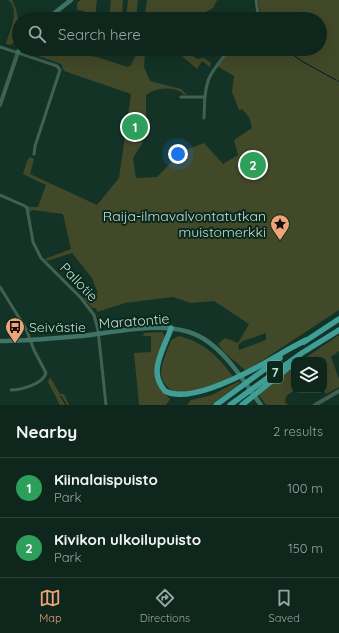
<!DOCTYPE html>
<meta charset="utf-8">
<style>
:root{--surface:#0e261c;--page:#1c3229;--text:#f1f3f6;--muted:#9ba5a3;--line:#2e433b;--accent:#efa378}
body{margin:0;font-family:Quicksand,sans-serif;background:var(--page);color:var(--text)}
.controls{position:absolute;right:12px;bottom:12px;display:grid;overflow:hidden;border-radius:8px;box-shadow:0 4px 16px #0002}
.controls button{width:36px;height:36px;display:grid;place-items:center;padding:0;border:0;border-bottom:1px solid var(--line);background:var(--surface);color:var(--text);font:20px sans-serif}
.you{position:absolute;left:178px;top:154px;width:14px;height:14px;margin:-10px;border:3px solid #fff;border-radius:50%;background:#1a73e8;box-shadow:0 0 0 6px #1a73e833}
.badge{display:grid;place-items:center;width:26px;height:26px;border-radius:50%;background:var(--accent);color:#fff;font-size:13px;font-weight:700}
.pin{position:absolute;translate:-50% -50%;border:2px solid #fff;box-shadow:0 1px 4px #0006}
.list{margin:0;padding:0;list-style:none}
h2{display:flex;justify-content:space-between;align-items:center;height:52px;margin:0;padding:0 16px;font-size:17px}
h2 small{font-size:13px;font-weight:400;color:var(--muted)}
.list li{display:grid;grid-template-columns:26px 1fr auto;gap:12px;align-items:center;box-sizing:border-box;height:60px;padding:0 16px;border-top:1px solid var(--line)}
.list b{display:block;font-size:15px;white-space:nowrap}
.list p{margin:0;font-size:13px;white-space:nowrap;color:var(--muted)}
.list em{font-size:13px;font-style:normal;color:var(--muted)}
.icon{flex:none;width:22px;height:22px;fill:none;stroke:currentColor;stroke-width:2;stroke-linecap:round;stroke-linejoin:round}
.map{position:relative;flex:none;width:339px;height:405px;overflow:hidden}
.search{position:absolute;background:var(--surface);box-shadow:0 4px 16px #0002;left:12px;right:12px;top:12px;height:44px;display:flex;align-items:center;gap:10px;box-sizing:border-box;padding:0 14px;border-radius:22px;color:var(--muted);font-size:15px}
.sheet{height:172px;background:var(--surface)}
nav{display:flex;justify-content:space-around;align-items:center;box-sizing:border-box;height:56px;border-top:1px solid var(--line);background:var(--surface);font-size:11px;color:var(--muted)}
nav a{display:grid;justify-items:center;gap:2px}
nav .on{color:var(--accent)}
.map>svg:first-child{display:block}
.green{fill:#424929;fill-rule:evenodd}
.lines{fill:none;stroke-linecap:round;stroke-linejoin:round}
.stream{stroke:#001a1f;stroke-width:1}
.minor{stroke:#416152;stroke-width:3}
.tertiary{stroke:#416152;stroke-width:4}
.secondary{stroke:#407466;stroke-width:4.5}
.motorway{stroke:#3f9f96;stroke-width:5.5}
.labels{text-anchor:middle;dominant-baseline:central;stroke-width:4;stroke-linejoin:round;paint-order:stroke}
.shield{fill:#08291c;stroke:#90a69c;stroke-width:1}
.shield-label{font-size:13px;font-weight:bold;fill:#cbdcd3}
.poi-label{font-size:14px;fill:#cbdcd3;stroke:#08291c;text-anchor:end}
.street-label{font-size:14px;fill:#cbdcd3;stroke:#08291c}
</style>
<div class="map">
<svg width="339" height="405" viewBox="0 0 339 405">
<rect width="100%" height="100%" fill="#133326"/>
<g class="green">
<path d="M8 0H12C18 11 19 24 19 37L11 45 6 44C9 32 21 9 8 0Z"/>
<polygon points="81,0 97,0 95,19 89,19 88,15 84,15 84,11 77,10 77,3"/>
<polygon points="111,0 123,0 122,15 117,19 109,19"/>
<polygon points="128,0 138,0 136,19 126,19"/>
<polygon points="147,0 217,0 213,8 204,13 198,19 144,19"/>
<path d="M258 0H339V310L246 371 224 352 218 344 225 338 238 343 249 324 214 301 191 303 173 297 125 303 97 312 96 308H92L84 298 98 293 92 278 72 253 47 261 45 259 71 249 63 214 32 210 30 212 26 205 30 207H38L46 185 23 174 27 161 30 157 34 159 30 174 97 205 119 178 131 94 64 71 61 64 35 55 38 49 79 51V53L89 54V56L97 57 128 67 131 65 139 49H167L145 53 144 67 150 81 181 89 187 95C182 95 183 92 179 91 168 86 154 89 146 95V117L142 144 133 158 136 178 157 177 182 151 204 143 223 164 238 155 234 140 252 128 249 117 242 109 239 110 232 92 234 76 217 66 231 49H320V19H261ZM266 333V340L239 350 238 345 243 341Z"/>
<polygon points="168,49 184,49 197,59 204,58 211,63 210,67 202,61 197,69 182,56"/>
<polygon points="163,332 165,338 159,356 160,387 170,399 166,405 139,405 134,353 151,352 151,336 143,336 144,333"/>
<polygon points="339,335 339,351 331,357 339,379 339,387 326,394 323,390 324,360 302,360"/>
<path d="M179 336C205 343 218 356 234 378 214 389 191 403 170 389 164 385 160 377 161 370 163 360 168 349 171 340Z"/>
<polygon points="294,366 294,390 295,390 286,396 285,402 288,405 266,405 258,394"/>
<polygon points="50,377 60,394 64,394 69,405 60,405 48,382"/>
<polygon points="239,381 240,383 211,405 187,405 191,400 212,395"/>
</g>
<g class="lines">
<g class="stream">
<polyline points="293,55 305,63 336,80"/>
<polyline points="338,81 339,81"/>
<polyline points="61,396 66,405"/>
</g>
<g class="minor">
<polyline points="256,0 258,14 260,19"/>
<polyline points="0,47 57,66 60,70 35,146 34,154"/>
<polyline points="181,97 204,97"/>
<path d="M204 118C205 81 206 77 230 49"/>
<polyline points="0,195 25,206 27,208 33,242 41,258 81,298 94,315 98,330 106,405"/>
<path d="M0 287 26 329 34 350 46 373C43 384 21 390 11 390"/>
</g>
<g class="tertiary">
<polyline points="0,105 18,52"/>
<polyline points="315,405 339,391"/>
</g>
<g class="secondary">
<polyline points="47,19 71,0"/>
<polyline points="18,52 20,49"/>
<path d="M0 341C28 341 54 338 82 336 118 332 172 318 204 339 228 354 244 382 261 405"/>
</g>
<g class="motorway">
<path d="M171 328C167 341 157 357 157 371 157 378 160 385 165 391 191 405 255 369 279 355 288 349 297 345 306 340"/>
<polyline points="304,342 339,319"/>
<polyline points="216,405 280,358"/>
<polyline points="230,405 302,353 339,330"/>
<polyline points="242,405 294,363"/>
</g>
</g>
<defs>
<g id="sight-pin" transform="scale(1)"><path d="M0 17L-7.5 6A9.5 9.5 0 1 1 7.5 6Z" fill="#efa378" stroke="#08291c"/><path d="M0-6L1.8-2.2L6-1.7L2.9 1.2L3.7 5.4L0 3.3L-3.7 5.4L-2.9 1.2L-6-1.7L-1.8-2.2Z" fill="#111"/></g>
<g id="bus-pin" transform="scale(1)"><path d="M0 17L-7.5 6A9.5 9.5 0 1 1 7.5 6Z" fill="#efa378" stroke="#08291c"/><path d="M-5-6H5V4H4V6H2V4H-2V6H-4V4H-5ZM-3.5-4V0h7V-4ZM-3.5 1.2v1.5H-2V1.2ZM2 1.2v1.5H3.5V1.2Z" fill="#111"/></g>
</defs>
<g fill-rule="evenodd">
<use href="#sight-pin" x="280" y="224"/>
<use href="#bus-pin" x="15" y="327"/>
</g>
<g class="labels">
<rect class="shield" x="267" y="361" width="16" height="22" rx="3"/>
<g class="shield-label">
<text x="275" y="372">7</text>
</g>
<g class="poi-label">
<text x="266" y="216">Raija-ilmavalvontatutkan<tspan x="266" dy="16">muistomerkki</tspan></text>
<text x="29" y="327" text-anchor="start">Seivästie</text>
</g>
<g class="street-label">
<text transform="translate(79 282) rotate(46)">Pallotie</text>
<text transform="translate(134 321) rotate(-4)">Maratontie</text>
</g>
</g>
</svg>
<div class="controls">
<button><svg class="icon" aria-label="layers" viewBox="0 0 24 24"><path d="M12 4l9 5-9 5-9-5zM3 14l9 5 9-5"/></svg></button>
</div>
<div class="you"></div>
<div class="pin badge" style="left:135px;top:127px;background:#2e9e5b">1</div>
<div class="pin badge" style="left:253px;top:165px;background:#2e9e5b">2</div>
<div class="search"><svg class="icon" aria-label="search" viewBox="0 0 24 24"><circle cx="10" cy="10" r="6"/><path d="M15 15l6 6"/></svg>Search here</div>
</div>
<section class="sheet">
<h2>Nearby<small>2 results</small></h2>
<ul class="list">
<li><span class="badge" style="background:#2e9e5b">1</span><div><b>Kiinalaispuisto</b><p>Park</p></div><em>100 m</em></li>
<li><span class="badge" style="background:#2e9e5b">2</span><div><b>Kivikon ulkoilupuisto</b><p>Park</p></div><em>150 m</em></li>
</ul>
</section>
<nav>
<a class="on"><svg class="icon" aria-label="map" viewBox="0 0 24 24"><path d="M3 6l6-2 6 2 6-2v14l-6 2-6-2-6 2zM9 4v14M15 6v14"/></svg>Map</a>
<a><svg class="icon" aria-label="directions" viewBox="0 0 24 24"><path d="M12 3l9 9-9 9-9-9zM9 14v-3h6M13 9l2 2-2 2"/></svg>Directions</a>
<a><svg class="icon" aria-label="saved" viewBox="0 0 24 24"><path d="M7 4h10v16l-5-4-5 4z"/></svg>Saved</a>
</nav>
